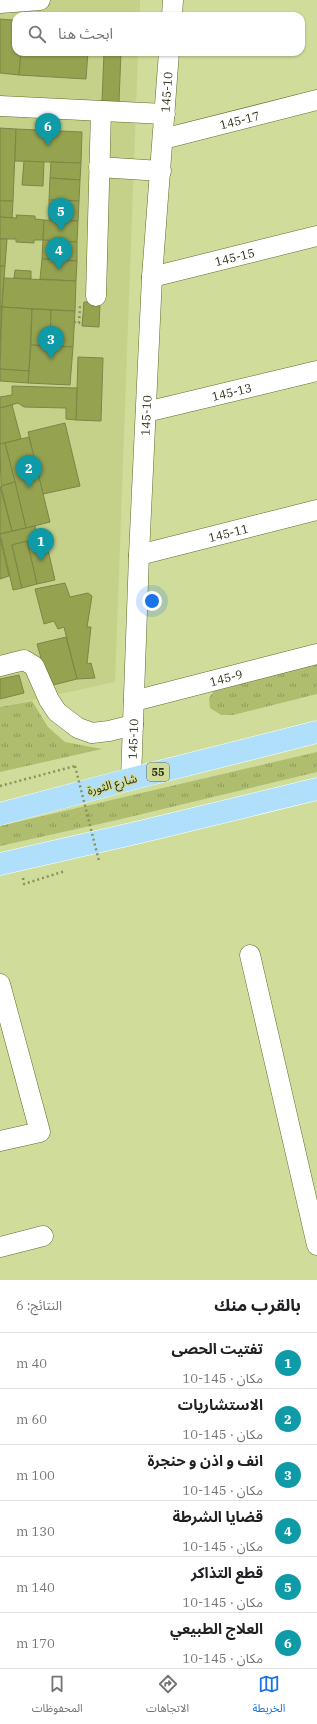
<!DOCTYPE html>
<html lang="ar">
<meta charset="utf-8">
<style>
:root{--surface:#fff;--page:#f2f2f2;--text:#202124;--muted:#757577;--line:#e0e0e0;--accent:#1a73e8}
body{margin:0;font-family:"IBM Plex Serif","Noto Sans Arabic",serif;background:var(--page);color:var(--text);direction:rtl}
.you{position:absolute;left:152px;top:601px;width:14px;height:14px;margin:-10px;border:3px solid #fff;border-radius:50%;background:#1a73e8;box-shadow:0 0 0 6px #1a73e833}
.badge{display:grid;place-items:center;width:26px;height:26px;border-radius:50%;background:var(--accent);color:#fff;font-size:13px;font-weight:700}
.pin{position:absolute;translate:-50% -33px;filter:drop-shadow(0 1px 2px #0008)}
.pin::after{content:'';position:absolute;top:21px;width:14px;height:12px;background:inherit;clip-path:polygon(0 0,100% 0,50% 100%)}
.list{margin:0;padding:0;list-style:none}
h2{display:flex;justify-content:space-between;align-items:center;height:52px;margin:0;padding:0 16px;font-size:17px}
h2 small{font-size:13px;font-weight:400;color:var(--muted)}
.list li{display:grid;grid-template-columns:26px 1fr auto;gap:12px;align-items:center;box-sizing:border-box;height:56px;padding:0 16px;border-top:1px solid var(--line)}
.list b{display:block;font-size:15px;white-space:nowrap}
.list p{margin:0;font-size:13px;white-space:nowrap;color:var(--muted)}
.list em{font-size:13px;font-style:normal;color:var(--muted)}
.icon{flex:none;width:22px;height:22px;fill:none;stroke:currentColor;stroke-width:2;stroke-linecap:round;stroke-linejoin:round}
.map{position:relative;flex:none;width:317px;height:1280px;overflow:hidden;direction:ltr}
.search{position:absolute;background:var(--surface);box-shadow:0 1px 3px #0004;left:12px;right:12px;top:12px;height:44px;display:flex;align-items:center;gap:10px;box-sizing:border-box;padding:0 14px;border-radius:12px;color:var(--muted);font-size:15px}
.sheet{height:388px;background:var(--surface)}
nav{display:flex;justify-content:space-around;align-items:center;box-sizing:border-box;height:56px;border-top:1px solid var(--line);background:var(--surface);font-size:11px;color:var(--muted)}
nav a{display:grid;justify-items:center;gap:2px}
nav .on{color:var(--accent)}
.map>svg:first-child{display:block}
.built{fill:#c5d188}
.grass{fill:url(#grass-tufts)}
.building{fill:#95a24f;stroke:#7c8647}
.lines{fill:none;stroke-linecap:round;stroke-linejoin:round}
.minor-casing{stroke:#616b2c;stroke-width:21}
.major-casing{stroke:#fff;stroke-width:23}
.path{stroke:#899161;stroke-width:2.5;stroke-dasharray:2 3;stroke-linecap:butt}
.minor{stroke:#fff;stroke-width:20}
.major{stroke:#afdffb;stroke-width:22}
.path-bridge{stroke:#899161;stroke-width:2.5;stroke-dasharray:2 3;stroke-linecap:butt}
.labels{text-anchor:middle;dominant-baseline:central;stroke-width:3;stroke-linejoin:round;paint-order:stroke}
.shield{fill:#d0dc9a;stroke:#5e643e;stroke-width:1}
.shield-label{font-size:11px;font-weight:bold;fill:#2d3117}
.street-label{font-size:12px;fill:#2d3117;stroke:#d0dc9a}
</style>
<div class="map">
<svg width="317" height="1280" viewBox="0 0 317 1280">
<defs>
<pattern id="grass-tufts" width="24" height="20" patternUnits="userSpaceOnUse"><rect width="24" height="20" fill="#afbd6e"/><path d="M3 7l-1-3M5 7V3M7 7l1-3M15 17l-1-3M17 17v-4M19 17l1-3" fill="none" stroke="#8f9a59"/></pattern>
</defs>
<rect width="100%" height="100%" fill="#d0dc9a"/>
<polygon class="built" points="0,0 140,0 140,16 16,16 16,52 138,52 115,682 0,707"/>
<g class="grass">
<polygon points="317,663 317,694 233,715 221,715 210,708 209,698 216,688"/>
<polygon points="32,701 48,727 65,742 102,749 0,772 0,707"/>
<polygon points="317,752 317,772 117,820 0,846 0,826"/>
</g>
<g class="building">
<polygon points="0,19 13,20 12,26 16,27 16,52 21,52 19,75 0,73"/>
<polygon points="21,52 88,52 86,79 19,75"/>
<polygon points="104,52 121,52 119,102 102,101"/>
<polygon points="0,128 16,129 13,201 0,201"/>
<polygon points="16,129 82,132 81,163 15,161"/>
<polygon points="24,161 44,162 43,186 22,185"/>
<polygon points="51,162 81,163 80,180 50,178"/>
<polygon points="50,178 80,180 79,201 49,200"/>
<polygon points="49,200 79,201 78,221 49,219"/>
<polygon points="0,201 13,201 12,218 0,217"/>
<polygon points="16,215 35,216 35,219 44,220 43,240 34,240 34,243 16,242 16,239 0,239 0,217 17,218"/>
<polygon points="44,220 78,221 77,242 43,240"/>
<polygon points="0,239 7,239 5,266 0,266"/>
<polygon points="43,240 77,242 77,261 42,259"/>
<polygon points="42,259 77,261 76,281 40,279"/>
<polygon points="0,266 5,266 2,307 0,307"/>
<polygon points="15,270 31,271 31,279 14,278"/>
<polygon points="4,278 76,281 75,311 2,307"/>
<polygon points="84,302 100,303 99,327 82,326"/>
<polygon points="0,307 2,307 0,347"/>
<polygon points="2,307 32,309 29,371 0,369"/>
<polygon points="32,309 51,310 50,346 31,345"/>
<polygon points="51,310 75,311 73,347 50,346"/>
<polygon points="31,345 73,347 70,385 28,383"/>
<polygon points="78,357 103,358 101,421 76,420"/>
<polygon points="0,369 29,371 28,383 0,381"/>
<polygon points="12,386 77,388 76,420 66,419 66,408 24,407 18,403 0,408 0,397 12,395"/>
<polygon points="12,405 21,439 0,444 0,408"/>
<polygon points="65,423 80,486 43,494 28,432"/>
<polygon points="29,437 50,522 26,528 5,443"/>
<polygon points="5,443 15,482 1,486 0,444"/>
<polygon points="15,482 26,528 12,531 1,486"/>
<polygon points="0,486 12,531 0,534"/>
<polygon points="35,526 36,531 44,530 45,537 12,545 22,588 13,590 0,534"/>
<polygon points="45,537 55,580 37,584 27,541"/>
<polygon points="0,538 9,576 0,579"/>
<polygon points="27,541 37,584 22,588 12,545"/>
<polygon points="65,583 70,597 88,593 92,596 87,627 91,627 87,664 91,663 95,678 77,679 64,627 58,629 54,621 44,624 35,589"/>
<polygon points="66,637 77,679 49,686 37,644"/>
<polygon points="19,675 24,693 0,699 0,679"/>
</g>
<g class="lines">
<g class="minor-casing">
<g id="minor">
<polyline points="0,3 40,0"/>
<polyline points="172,16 173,0"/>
<polyline points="0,106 165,114"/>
<path id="s1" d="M163 139 317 100"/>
<polyline points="99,167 161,171"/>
<path id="s2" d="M152 277 317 236"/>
<polyline points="96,296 101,111"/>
<path id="s3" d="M146 412 317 371"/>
<path id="s4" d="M139 555 317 510"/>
<polyline points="0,666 24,660 34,666 49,700 57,712 78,728 92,733 109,731 133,725"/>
<path id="s5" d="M134 701 317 654"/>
<path id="s6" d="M131 779 139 555 152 277 169 52"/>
<polyline points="250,955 317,1245"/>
<polyline points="0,984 40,1132 0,1141"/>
<polyline points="0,1247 43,1236"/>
</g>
</g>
<g class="major-casing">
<g id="major">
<polyline points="0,814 131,779 317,732"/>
<polyline points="0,864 140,832 317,789"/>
</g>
</g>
<g class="path">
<polyline points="74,322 79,323 80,306"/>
<polyline points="0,786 75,766"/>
<polyline points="23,878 24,884 65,871"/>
</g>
<use href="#minor" class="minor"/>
<use href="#major" class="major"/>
<polyline class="path-bridge" points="75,766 99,861"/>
</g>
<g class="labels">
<rect class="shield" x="147" y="763" width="22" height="18" rx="3"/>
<g class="shield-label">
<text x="158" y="772">55</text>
</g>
<g class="street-label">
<text stroke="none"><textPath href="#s6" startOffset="688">145-10</textPath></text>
<text stroke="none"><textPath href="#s1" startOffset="79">145-17</textPath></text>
<text stroke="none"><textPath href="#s2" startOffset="85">145-15</textPath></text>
<text stroke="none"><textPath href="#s3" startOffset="88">145-13</textPath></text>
<text stroke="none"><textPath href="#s6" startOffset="364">145-10</textPath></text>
<text stroke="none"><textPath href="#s4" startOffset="92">145-11</textPath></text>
<text stroke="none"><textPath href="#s5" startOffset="95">145-9</textPath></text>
<text stroke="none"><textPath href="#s6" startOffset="40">145-10</textPath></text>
<text transform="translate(112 784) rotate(-15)">شارع الثورة</text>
</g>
</g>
</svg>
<div class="you"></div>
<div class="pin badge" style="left:41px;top:561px;background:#0f9aa8">1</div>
<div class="pin badge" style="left:29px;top:488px;background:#0f9aa8">2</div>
<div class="pin badge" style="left:51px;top:359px;background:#0f9aa8">3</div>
<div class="pin badge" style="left:59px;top:270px;background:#0f9aa8">4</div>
<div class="pin badge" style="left:61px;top:231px;background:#0f9aa8">5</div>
<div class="pin badge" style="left:48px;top:146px;background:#0f9aa8">6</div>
<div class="search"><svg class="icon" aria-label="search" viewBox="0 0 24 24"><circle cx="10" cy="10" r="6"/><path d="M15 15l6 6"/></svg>ابحث هنا</div>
</div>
<section class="sheet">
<h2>بالقرب منك<small>النتائج: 6</small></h2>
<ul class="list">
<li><span class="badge" style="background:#0f9aa8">1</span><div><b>تفتيت الحصى</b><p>مكان · 145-10</p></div><em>40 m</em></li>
<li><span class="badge" style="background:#0f9aa8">2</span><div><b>الاستشاريات</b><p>مكان · 145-10</p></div><em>60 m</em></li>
<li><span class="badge" style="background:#0f9aa8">3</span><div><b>انف و اذن و حنجرة</b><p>مكان · 145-10</p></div><em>100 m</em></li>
<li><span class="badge" style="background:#0f9aa8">4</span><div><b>قضايا الشرطة</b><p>مكان · 145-10</p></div><em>130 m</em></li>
<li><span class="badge" style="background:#0f9aa8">5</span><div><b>قطع التذاكر</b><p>مكان · 145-10</p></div><em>140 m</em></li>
<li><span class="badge" style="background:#0f9aa8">6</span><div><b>العلاج الطبيعي</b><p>مكان · 145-10</p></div><em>170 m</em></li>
</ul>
</section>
<nav>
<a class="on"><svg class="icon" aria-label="map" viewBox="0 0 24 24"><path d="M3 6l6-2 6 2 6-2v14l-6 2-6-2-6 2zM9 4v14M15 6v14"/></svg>الخريطة</a>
<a><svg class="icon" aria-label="directions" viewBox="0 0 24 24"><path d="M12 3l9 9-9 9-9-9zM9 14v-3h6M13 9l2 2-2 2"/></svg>الاتجاهات</a>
<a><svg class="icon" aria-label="saved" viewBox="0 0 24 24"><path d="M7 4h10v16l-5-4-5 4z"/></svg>المحفوظات</a>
</nav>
